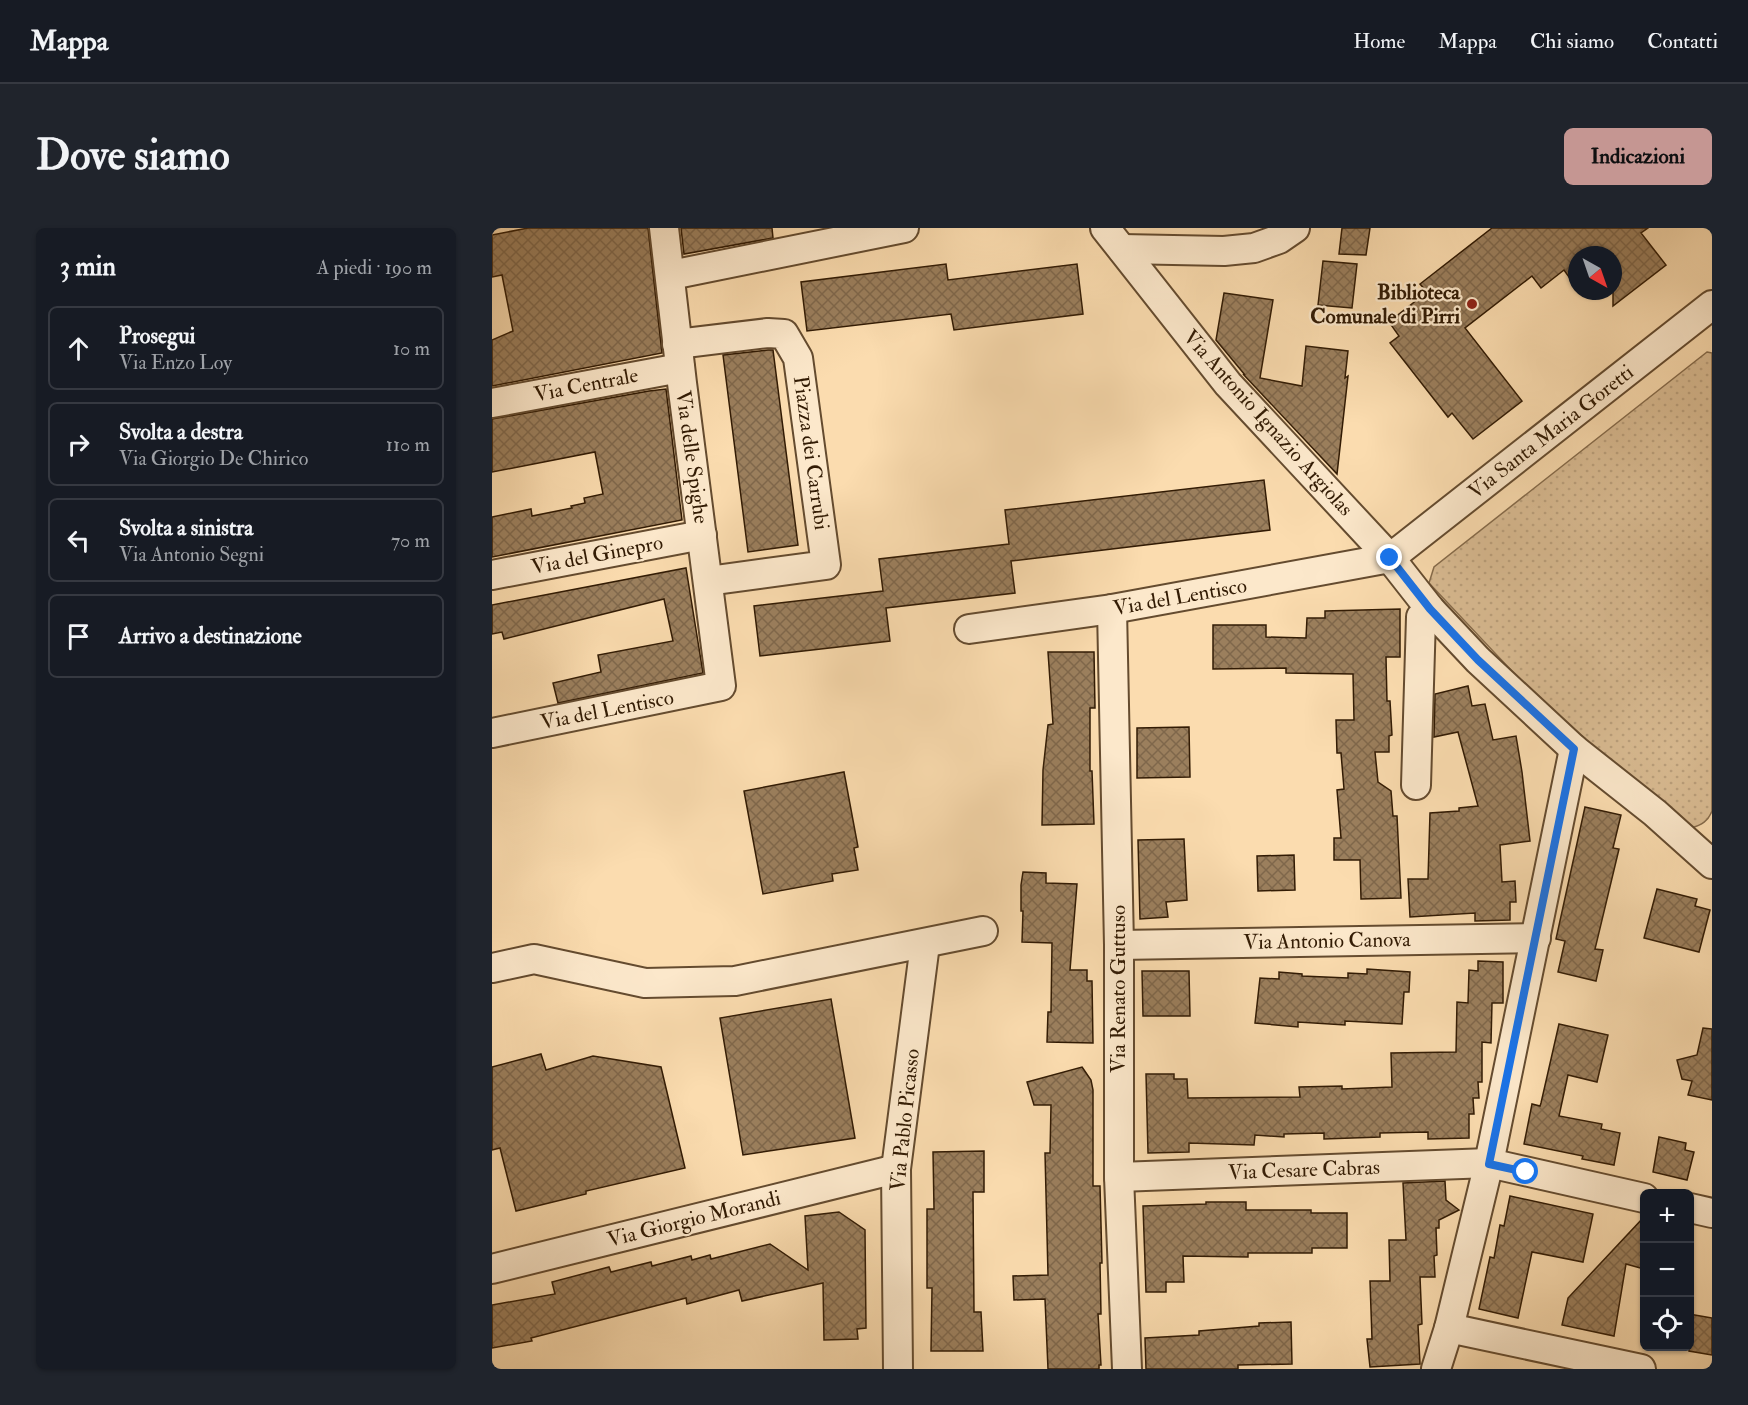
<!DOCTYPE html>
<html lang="it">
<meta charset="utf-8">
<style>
:root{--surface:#171b24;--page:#20242c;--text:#f1f3f6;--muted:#9ea1a6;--line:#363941;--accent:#c59692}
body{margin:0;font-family:"IM FELL Double Pica",serif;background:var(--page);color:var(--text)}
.controls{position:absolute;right:18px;bottom:18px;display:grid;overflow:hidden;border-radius:9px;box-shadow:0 2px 4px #0004}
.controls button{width:54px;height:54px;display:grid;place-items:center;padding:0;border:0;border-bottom:2px solid var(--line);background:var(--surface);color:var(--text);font:30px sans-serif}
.compass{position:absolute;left:1076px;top:18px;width:54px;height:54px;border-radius:50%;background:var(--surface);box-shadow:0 2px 4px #0004;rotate:140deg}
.stop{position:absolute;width:18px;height:18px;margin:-14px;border:4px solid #1a73e8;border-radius:50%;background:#fff}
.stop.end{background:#1a73e8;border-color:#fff;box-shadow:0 2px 6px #0008}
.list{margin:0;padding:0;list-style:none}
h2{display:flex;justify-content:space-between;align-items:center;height:78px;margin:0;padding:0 24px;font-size:26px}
h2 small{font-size:20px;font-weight:400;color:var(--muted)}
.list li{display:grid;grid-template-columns:39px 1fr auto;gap:18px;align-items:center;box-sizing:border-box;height:84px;margin:0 12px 12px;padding:0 12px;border:2px solid var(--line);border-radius:9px}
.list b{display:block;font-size:22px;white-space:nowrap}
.list p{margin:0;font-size:20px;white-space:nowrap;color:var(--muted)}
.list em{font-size:20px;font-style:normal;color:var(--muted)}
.icon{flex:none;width:33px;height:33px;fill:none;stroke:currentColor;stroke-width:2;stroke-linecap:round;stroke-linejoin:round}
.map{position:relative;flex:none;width:1220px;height:1141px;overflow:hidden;border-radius:9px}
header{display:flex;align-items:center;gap:36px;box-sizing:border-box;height:84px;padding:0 30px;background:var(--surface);border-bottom:2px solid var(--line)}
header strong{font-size:28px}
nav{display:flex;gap:33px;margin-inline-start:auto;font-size:21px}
.intro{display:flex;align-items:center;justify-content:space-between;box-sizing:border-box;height:144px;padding:0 36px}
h1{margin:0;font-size:42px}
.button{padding:15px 27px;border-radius:9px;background:var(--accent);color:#111;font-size:21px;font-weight:700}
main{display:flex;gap:36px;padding:0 36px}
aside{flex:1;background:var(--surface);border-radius:9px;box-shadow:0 2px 4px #0004}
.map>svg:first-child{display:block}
.grass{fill:url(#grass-dots);stroke:#866b4b;stroke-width:1.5}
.building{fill:url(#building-cross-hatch);stroke:#321b04;stroke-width:1.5}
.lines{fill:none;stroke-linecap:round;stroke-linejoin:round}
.minor-casing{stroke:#644b2f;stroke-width:32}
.minor{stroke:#fce8cb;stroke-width:28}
.route{stroke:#1a73e8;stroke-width:8}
.poi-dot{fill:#8f2418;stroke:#fce8cb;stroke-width:2}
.labels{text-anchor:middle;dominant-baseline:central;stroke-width:4.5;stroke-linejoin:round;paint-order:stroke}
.poi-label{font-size:21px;font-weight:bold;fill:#321b04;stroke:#fce8cb;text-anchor:end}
.street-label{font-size:21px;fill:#321b04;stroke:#fce8cb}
</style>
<header>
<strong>Mappa</strong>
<nav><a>Home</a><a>Mappa</a><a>Chi siamo</a><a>Contatti</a></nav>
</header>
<div class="intro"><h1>Dove siamo</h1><a class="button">Indicazioni</a></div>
<main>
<aside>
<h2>3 min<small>A piedi · 190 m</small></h2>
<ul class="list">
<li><svg class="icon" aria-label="ahead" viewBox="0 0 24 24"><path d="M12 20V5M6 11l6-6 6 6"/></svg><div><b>Prosegui</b><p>Via Enzo Loy</p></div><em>10 m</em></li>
<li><svg class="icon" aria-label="right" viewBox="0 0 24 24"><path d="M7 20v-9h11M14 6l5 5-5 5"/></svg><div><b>Svolta a destra</b><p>Via Giorgio De Chirico</p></div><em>110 m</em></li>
<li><svg class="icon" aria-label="left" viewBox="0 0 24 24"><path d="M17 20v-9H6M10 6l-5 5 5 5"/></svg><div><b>Svolta a sinistra</b><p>Via Antonio Segni</p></div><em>70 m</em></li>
<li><svg class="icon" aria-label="arrive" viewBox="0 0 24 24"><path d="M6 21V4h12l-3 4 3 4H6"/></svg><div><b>Arrivo a destinazione</b></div></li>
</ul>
</aside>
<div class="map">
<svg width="1220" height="1141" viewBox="0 0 1220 1141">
<defs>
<pattern id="grass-dots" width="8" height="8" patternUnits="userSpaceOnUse" patternTransform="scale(1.5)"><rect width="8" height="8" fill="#d9bb92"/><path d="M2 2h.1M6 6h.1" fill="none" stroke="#bba07c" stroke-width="1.8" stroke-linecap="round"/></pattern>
<pattern id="building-cross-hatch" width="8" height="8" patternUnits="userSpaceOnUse" patternTransform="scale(1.5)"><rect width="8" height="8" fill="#9b7f5d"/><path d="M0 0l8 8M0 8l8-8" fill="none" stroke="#7f674b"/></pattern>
</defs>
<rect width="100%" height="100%" fill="#fbdcaf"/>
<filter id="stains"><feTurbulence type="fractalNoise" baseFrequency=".00333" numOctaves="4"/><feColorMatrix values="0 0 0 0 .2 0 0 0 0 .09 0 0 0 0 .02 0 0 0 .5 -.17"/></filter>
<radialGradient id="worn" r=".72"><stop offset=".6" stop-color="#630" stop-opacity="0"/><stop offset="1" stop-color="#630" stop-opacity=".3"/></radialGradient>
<path class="grass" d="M1215 124 1220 125V583C1216 593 1210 597 1199 600L1090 515 1050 475 937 355 942 339Z"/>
<g class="building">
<polygon points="36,0 156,0 170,125 0,158 0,112 21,103 10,47 0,49 0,7"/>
<polygon points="189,0 280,0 281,10 192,26"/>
<polygon points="850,0 878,0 874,27 847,26"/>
<polygon points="1000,0 1156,0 1149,5 1174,37 1121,78 1121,26 1085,27 1085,54 1082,56 1072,42 1049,60 1040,48 973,100 1030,173 981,211 960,185 956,189 898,115 907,108 897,94 935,64 928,56"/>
<polygon points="831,33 865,36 860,80 826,77"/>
<polygon points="454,36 456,52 585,36 591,86 462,102 459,86 315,103 309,54"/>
<polygon points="732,65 781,72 768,150 810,158 814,118 856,123 853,150 856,148 845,246 751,146 753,147 724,112"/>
<polygon points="276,122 281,122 306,317 256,324 231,127"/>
<polygon points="174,161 190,292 0,329 0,289 39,281 40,288 80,280 79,278 93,275 92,270 111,266 103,224 0,244 0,191 157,163"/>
<polygon points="772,252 778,302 519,333 523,365 394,380 398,413 268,428 262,378 391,363 387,331 517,316 513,282"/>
<polygon points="194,340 211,445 66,475 61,455 109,444 106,427 181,413 172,371 12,411 10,404 0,406 0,377"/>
<polygon points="908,381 908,429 894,429 895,473 898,473 900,507 897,508 897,524 883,524 886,554 899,563 901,588 905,588 909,670 869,671 868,632 842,632 842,610 849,610 845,562 852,561 849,525 845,525 844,492 862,492 861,446 794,445 794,440 721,441 721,397 774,397 774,409 814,410 815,390 833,390 833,383"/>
<polygon points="556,424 602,424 603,480 598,480 598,543 600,543 602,596 550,597 551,542 556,497 561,496"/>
<polygon points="976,458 980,478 993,476 1001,512 1024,508 1030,544 1038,613 1008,617 1010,654 1023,653 1024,674 1018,674 1018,692 983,693 983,685 918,689 916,651 936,651 938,585 967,583 967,580 986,578 966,504 942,509 943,466"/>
<polygon points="697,499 698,549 645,550 645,500"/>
<polygon points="352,544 366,619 362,620 366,642 340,646 341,653 271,666 252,563"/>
<polygon points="1093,579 1129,587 1121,620 1127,621 1103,721 1111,722 1104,753 1066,744 1073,713 1064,711"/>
<polygon points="692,611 695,672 674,674 676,689 648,691 646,612"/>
<polygon points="802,627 803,662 766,663 765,628"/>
<polygon points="531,644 554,645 554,655 585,656 578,742 595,742 595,753 600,753 601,815 555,814 556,784 559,784 560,715 530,714 531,683 529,683 529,657"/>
<polygon points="1165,661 1205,671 1203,678 1218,682 1207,724 1152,710"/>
<polygon points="986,733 1011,734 1011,775 1000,775 999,815 990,814 990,854 986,854 987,870 981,870 982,886 977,886 977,910 936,911 936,904 888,905 888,909 832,911 832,905 792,906 792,909 763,907 762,917 697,915 697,924 656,925 654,846 682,846 682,851 695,851 696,870 808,869 807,859 850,858 850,861 900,859 899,825 964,824 965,774 976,775 977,742 986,743"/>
<polygon points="875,741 918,744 917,764 912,764 910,796 853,793 853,797 806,794 806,799 763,795 768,750 787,751 787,744 810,746 810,748 856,750 856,745 875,746"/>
<polygon points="650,743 697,743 698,788 651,788"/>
<polygon points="339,771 363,910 251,927 228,790"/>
<polygon points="1067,796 1116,807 1105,854 1076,847 1067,888 1110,896 1109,901 1128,905 1122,937 1090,931 1091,928 1032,916 1040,876 1048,878 1049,875"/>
<polygon points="1211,800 1220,801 1220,872 1196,867 1200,853 1190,851 1185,832 1205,827"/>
<polygon points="49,826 54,842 101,828 169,839 193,940 94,963 94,966 24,983 8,920 0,922 0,839"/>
<polygon points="590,839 599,852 601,862 601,958 608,958 610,1035 608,1035 609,1086 606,1086 609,1137 607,1137 607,1141 556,1141 553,1071 522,1072 521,1048 556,1047 553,925 558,925 559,877 542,877 535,854"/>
<polygon points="1167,909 1194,915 1193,922 1202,924 1195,952 1161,944"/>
<polygon points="492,923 492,964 481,964 482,1084 489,1084 491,1123 439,1123 440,1060 435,1060 435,981 442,981 441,924"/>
<polygon points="953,953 954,972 967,982 947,992 947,1000 944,1000 945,1027 942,1028 943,1049 928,1049 930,1096 926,1097 928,1136 878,1139 875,1111 880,1111 878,1053 898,1053 897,1012 914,1012 911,955"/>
<polygon points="1018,968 1101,986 1091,1034 1040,1024 1026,1090 987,1081 998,1029 1002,1030 1008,997 1012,998"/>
<polygon points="714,974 754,974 754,982 819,982 819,985 855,985 855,1020 820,1020 820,1025 756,1025 756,1029 691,1028 692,1054 674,1054 674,1064 654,1064 651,978 714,976"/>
<polygon points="347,984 373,1002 374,1100 365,1101 366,1111 332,1112 331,1055 250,1073 247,1062 195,1076 194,1070 39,1110 40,1113 0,1120 0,1077 63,1066 60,1054 117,1039 119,1044 159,1034 160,1038 199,1028 200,1032 218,1027 219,1031 278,1016 316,1042 313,988"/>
<polygon points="1152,989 1152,1041 1134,1036 1122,1108 1070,1097 1076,1070"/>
<polygon points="1197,1086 1220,1090 1220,1127 1197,1123"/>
<polygon points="799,1094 800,1136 746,1137 746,1141 654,1141 653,1110 707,1107 707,1103 767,1098 767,1095"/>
</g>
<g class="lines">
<g class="minor-casing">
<g id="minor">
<polyline points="613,0 736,156 898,330 938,381 986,432 1082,521 1163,585 1220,636"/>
<polyline points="630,21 732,23 762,20 787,11 803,0"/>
<polyline points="179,47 412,0"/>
<polyline points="185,116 276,105 292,106 306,130 334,337 216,353"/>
<polyline points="0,175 188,140"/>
<polyline points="0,347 210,307"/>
<polyline points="620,381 627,717 627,949 635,1141"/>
<polyline points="477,401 620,381 898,330 1220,77"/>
<polyline points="0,505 229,458 190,155 172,0"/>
<polyline points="924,557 929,389 938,381"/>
<polyline points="627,717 1044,710"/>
<polyline points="0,740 42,731 153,755 243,753 491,703"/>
<polyline points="627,949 997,935 1152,970"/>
<polyline points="1198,980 1220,985"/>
<polyline points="0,1041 404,941"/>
<polyline points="957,1100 1149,1141"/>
<polyline points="406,1141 404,941 433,716"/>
<polyline points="944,1141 957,1100 997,935 1082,521"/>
</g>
</g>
<use href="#minor" class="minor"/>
</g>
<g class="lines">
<polyline class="route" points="898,330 938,381 986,432 1082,521 997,936 1034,944"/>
</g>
<circle class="poi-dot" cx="980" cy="76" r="6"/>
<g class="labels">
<g class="poi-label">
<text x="968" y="64">Biblioteca<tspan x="968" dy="24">Comunale di Pirri</tspan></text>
</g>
<g class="street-label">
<text transform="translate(94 157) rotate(-11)">Via Centrale</text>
<text transform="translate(776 195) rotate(48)">Via Antonio Ignazio Argiolas</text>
<text transform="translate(1059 204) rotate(-38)">Via Santa Maria Goretti</text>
<text transform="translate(319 225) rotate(82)">Piazza dei Carrubi</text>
<text transform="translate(200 229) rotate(82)">Via delle Spighe</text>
<text transform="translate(105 327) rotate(-11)">Via del Ginepro</text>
<text transform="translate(688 369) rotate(-10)">Via del Lentisco</text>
<text transform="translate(115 482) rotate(-11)">Via del Lentisco</text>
<text transform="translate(835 713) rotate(-1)">Via Antonio Canova</text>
<text transform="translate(626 761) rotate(-90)">Via Renato Guttuso</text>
<text transform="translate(413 892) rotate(-84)">Via Pablo Picasso</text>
<text transform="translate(812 942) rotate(-2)">Via Cesare Cabras</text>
<text transform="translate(202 991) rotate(-14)">Via Giorgio Morandi</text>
</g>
</g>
<rect width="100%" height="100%" filter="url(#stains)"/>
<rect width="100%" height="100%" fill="url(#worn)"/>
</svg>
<div class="controls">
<button>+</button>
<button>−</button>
<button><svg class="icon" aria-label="locate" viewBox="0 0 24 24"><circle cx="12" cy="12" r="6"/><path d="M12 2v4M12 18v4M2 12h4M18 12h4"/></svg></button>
</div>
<svg class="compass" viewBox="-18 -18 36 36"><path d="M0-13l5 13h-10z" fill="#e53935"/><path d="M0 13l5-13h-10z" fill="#9ea1a6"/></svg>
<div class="stop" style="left:1034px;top:944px"></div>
<div class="stop end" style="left:898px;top:330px"></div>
</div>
</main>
